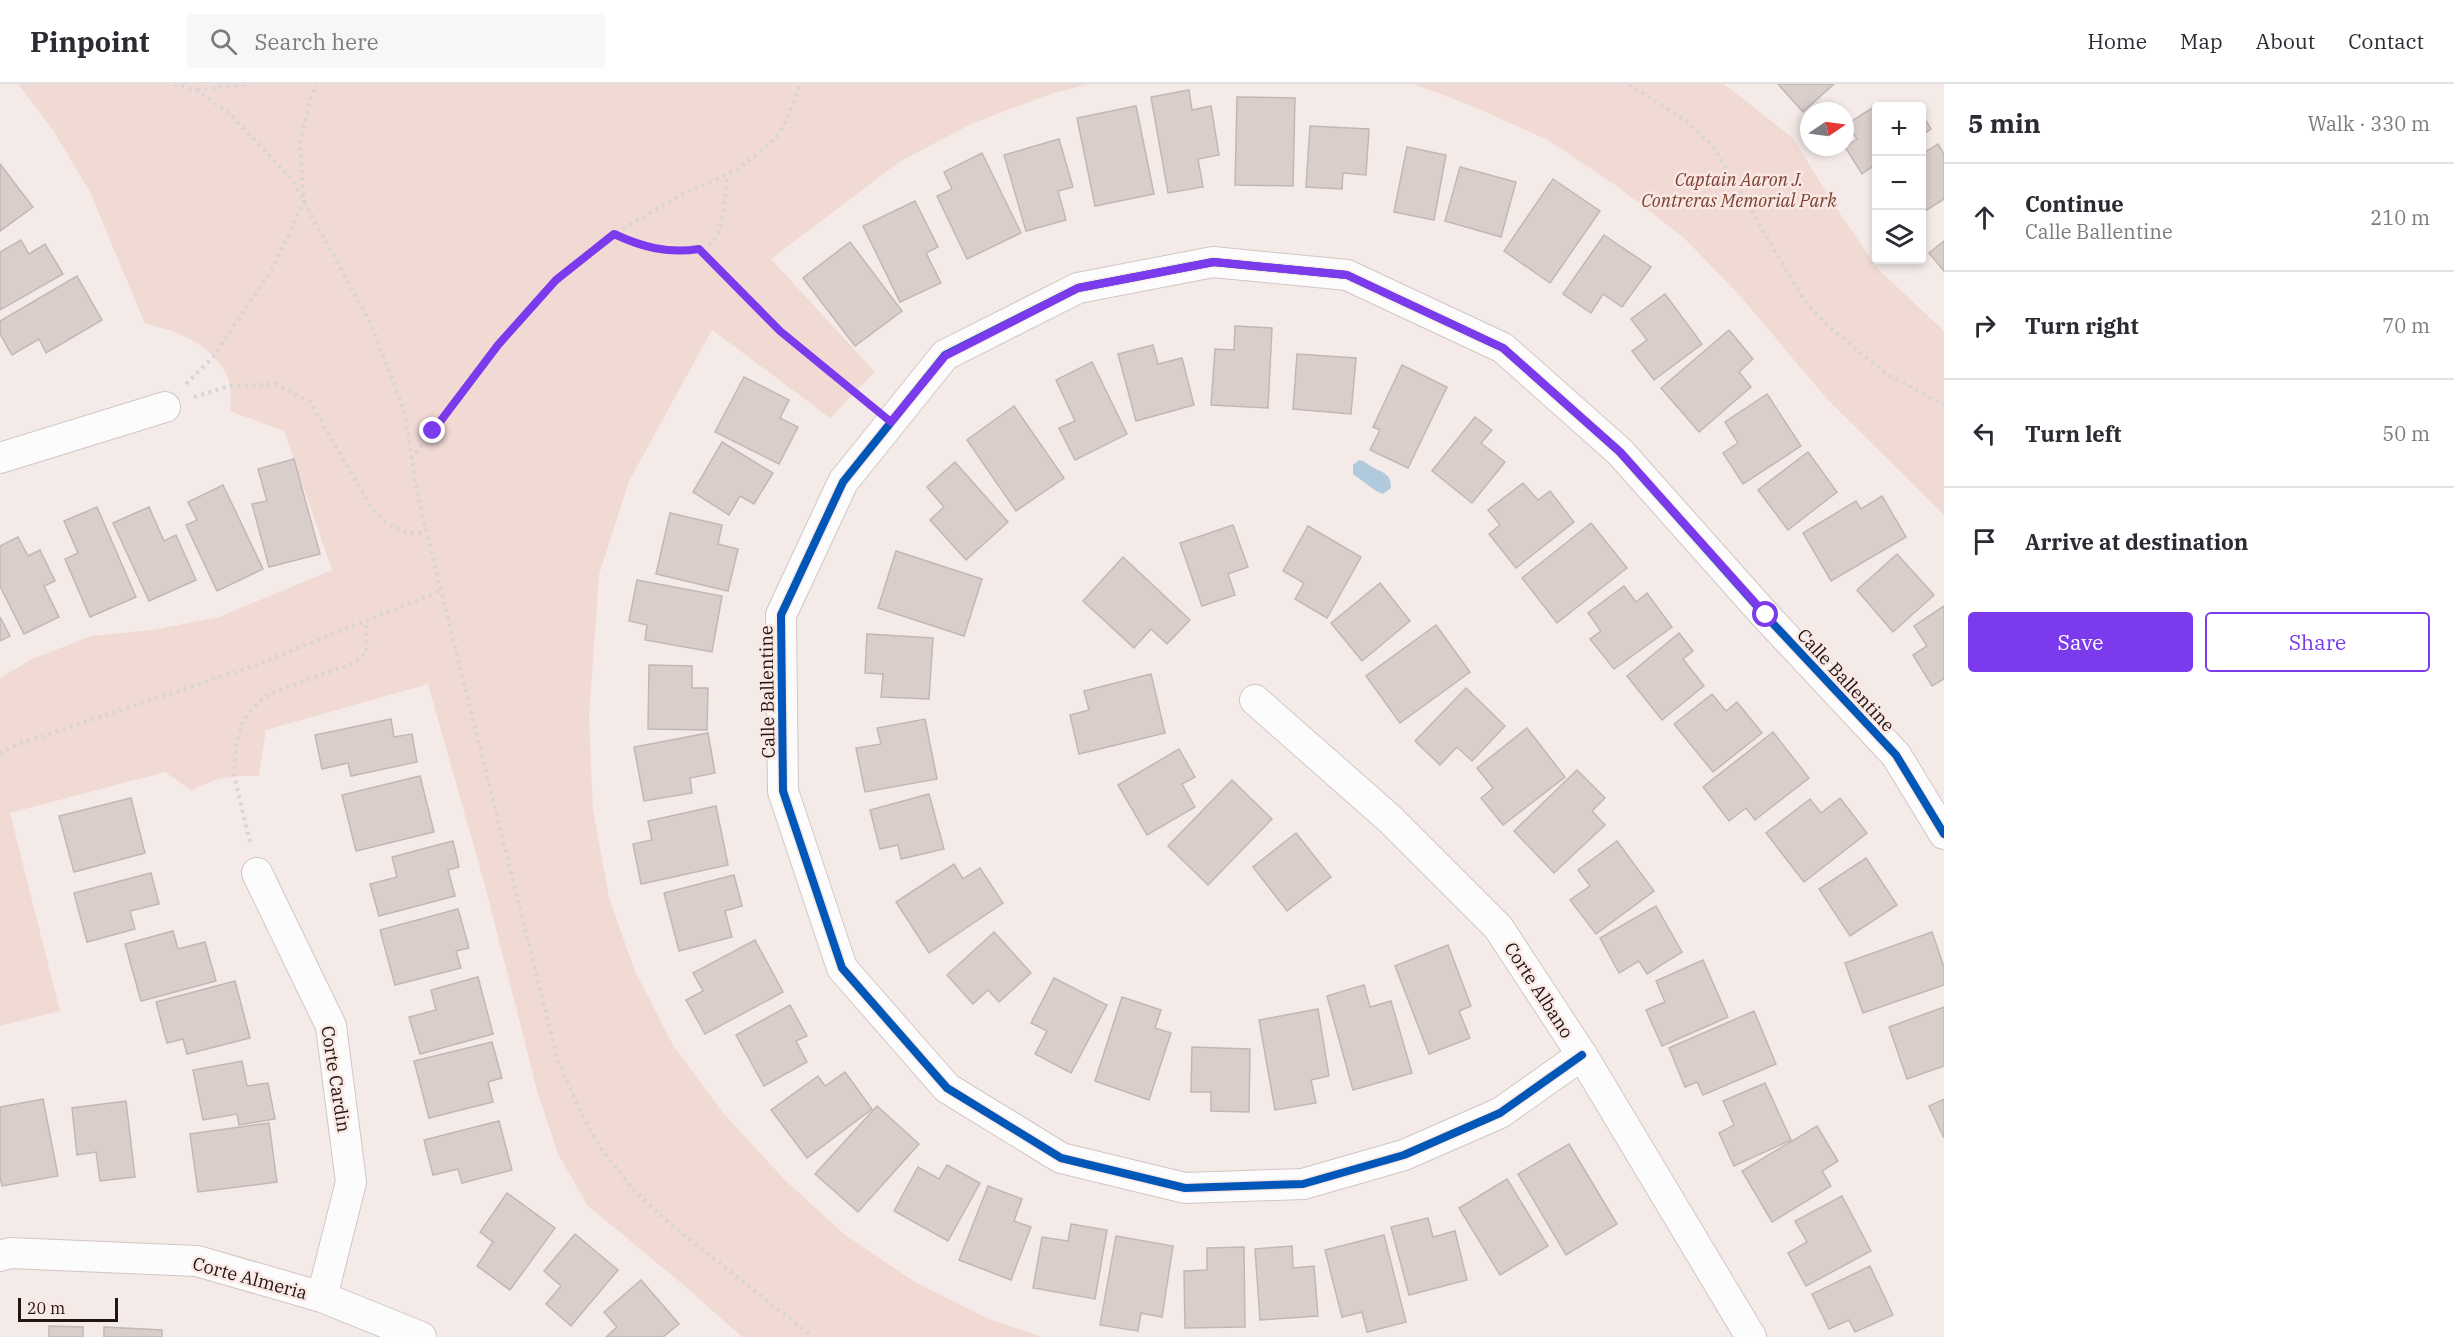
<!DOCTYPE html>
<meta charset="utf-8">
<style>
:root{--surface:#fff;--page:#f7f7f7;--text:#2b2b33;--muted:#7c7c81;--line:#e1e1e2;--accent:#7c3aed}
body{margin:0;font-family:"IBM Plex Serif",serif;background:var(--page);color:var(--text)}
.controls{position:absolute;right:18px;top:18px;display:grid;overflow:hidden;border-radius:6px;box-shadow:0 3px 9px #0003}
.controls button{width:54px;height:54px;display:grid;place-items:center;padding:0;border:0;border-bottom:2px solid var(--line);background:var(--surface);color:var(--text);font:30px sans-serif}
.compass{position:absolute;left:1800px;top:18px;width:54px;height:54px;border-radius:50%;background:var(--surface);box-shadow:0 3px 9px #0003;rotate:77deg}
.scale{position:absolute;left:18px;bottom:15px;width:100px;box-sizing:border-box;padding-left:6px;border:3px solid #221411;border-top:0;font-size:16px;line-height:21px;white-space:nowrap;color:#221411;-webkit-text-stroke:4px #f9e8e4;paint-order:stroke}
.stop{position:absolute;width:18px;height:18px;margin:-14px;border:4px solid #7c3aed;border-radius:50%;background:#fff}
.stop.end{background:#7c3aed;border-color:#fff;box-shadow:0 2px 6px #0008}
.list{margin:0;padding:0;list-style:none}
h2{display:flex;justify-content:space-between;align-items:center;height:78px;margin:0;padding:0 24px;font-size:26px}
h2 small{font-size:20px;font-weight:400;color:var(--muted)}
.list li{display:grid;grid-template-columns:39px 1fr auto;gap:18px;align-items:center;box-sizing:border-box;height:108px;padding:0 24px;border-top:2px solid var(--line)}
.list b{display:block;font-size:22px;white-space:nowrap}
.list p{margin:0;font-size:20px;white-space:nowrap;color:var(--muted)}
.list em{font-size:20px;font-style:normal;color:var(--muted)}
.actions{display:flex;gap:12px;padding:18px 24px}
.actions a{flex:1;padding:14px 0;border:2px solid var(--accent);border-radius:6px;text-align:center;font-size:21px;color:var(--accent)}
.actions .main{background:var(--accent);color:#fff}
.icon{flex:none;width:33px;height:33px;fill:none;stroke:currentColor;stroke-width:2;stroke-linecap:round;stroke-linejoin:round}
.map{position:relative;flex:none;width:1944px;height:1253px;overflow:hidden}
header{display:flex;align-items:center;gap:36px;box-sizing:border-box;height:84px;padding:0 30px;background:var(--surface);border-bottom:2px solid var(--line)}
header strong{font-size:28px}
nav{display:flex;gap:33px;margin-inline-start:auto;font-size:21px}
.search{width:420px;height:54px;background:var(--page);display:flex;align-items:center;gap:15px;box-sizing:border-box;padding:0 21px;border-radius:6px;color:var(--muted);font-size:22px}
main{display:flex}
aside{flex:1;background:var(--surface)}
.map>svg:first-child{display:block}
.green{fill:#f2dad4}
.water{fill:#b1c9dc}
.building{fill:#dacecb;stroke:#c2b7b5;stroke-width:1.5}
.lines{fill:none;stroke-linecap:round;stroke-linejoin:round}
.street-casing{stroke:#d1c6c3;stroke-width:32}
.path{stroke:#d8d5d5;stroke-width:4;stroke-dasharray:3 4.5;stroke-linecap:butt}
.street{stroke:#fdfcfc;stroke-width:30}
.cycleway-casing{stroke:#f9e8e4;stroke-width:11}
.cycleway{stroke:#0057b8;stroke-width:8}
.route{stroke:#7c3aed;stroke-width:8}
.labels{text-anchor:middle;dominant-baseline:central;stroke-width:5;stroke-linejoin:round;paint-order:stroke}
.park-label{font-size:18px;font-style:italic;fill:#7d4032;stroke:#f9e8e4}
.street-label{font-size:18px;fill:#221411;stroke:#f9e8e4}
</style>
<header>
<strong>Pinpoint</strong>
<div class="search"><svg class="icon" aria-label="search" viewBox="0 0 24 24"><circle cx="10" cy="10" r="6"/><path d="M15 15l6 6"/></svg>Search here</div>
<nav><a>Home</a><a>Map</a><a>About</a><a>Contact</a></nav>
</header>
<main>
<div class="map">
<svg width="1944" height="1253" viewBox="0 0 1944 1253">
<rect width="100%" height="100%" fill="#f4ebe9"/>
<g class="green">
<path d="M18 0H1091L1053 9 973 39 899 78 771 175 875 288 830 334 712 246 629 397 599 491 589 632 593 726 609 813 634 885 673 961 723 1029 784 1095 844 1150 915 1198 991 1236 1043 1253H742L687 1204 588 1122 558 1070 536 1003 487 809 428 600 266 646 259 692C231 691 216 693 192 707L165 688 10 729 60 927 0 942V594L32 575 91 552 152 546 219 533 332 486 284 347 230 327C231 315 232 301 226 290 212 260 174 245 145 240L90 108 53 46Z"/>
<polygon points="1413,0 1724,0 1793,54 1829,113 1877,184 1944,247 1944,431 1828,316 1740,212 1683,153 1618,103 1548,56 1467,20"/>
</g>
<path class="water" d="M1359 376C1365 377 1367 380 1372 383 1383 389 1391 389 1391 404L1383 410 1376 407 1353 390V381Z"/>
<g class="building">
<polygon points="1778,0 1834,0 1803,28"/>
<polygon points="1189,6 1192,26 1211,22 1219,71 1198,75 1203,103 1168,109 1151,13"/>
<polygon points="1237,13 1295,14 1293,102 1235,101"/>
<polygon points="1880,19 1882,22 1876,22 1876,80 1862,90 1845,63 1857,55 1847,40"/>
<polygon points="1136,22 1154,110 1095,122 1077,34"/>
<polygon points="1922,30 1931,45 1922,51"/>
<polygon points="1310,42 1369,45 1366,91 1343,89 1342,105 1306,103"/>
<polygon points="1059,55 1073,103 1058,107 1066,136 1026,147 1004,71"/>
<polygon points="1938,60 1944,70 1944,115 1922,129 1922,70"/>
<polygon points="1407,63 1446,71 1434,136 1394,128"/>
<polygon points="982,69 1021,149 967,175 937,112 952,105 944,88"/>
<polygon points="0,80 33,123 0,147"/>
<polygon points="1460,83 1516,98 1501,153 1445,137"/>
<polygon points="1553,95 1600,127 1550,199 1504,167"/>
<polygon points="915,117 938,163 926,169 941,199 900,218 863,142"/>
<polygon points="1604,151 1651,183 1622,223 1603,210 1591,229 1563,210"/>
<polygon points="21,156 29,170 45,160 63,190 0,226 0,168"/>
<polygon points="1944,157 1944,187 1929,169"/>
<polygon points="850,158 902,227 855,262 803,194"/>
<polygon points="77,192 102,236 46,269 39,255 12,271 0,250 0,237"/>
<polygon points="1665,210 1702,260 1654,296 1632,267 1647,256 1631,235"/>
<polygon points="1235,242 1272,244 1268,324 1211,321 1215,265 1234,266"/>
<polygon points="1729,246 1753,275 1739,288 1751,303 1699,348 1661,304"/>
<polygon points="1153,261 1158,280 1182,274 1194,321 1136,337 1118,270"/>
<polygon points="1297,270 1356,274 1351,330 1293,325"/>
<polygon points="1092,278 1127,350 1075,376 1059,344 1075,337 1056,296"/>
<polygon points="1402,281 1447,303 1408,384 1370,366 1380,346 1373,343"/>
<polygon points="744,293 789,316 780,334 798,343 779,380 715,348"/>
<polygon points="1767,310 1801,362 1743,400 1723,369 1738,359 1725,338"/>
<polygon points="1014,322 1064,394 1016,427 967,356"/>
<polygon points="1475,333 1492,346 1481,359 1505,378 1472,419 1432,387"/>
<polygon points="722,358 773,389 754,420 740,412 729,431 693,408"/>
<polygon points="1808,368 1837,408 1788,446 1758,406"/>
<polygon points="294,375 320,470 269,483 252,420 267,417 258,385"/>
<polygon points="955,378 1008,438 966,476 930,436 944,423 927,403"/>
<polygon points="1523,399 1538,416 1550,407 1574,438 1516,484 1489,450 1500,441 1488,426"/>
<polygon points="223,401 263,485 217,507 186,441 197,436 188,418"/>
<polygon points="1882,412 1906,453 1831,497 1803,449 1856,417 1861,425"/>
<polygon points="97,423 136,513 90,533 65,475 78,469 64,437"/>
<polygon points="149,423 164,457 176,451 196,496 149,517 113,439"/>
<polygon points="670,429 722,441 718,460 738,465 728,507 656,490"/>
<polygon points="1591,439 1627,484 1557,539 1522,494"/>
<polygon points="1233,441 1248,483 1228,490 1235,511 1202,522 1180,459"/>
<polygon points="1308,442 1361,473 1327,534 1295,515 1304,499 1283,487"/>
<polygon points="18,453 28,472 40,466 55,497 44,502 59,533 24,550 0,502 0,462"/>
<polygon points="896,467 982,495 964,552 878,524"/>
<polygon points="1897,470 1934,511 1893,548 1857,506"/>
<polygon points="1123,473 1190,536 1167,560 1151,545 1134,564 1083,517"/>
<polygon points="637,496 722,512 712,568 645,556 647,541 629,537"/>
<polygon points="1380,499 1410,537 1362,577 1331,539"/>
<polygon points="1624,502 1636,518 1647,509 1672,543 1614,585 1590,555 1601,547 1588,529"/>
<polygon points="1944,522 1944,595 1932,602 1913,571 1927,562 1914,542"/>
<polygon points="0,533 10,552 0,557"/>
<polygon points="1436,541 1470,588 1400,639 1366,592"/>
<polygon points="1679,549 1693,567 1683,575 1704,602 1662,636 1627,592"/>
<polygon points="867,550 933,554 929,615 881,613 883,590 865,589"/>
<polygon points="649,581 692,582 692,604 708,604 707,646 648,645"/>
<polygon points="1151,590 1165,649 1079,670 1070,631 1089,626 1084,607"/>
<polygon points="1466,604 1505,642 1472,677 1457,663 1440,681 1415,657"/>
<polygon points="1712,610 1726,627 1737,618 1762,649 1713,688 1674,640"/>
<polygon points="391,635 394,653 412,650 417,678 351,692 348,679 322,685 315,651"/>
<polygon points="925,635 937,695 865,708 856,664 881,660 877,644"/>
<polygon points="1527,644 1565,693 1503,741 1481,714 1493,704 1477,684"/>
<polygon points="1773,648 1809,694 1755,736 1746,724 1729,737 1703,703"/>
<polygon points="708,649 715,689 690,694 692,709 644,717 634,663"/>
<polygon points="1179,665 1195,693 1182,700 1195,723 1147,751 1118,701"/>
<polygon points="1577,686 1605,714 1592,727 1605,741 1554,789 1514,747"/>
<polygon points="420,692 434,748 356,767 342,711"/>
<polygon points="1232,696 1272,735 1208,801 1168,762"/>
<polygon points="929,710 944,765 901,775 898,761 880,765 870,726"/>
<polygon points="131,714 145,769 74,788 59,732"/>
<polygon points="1840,714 1867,749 1804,798 1766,749 1810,715 1821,729"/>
<polygon points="716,722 728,781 641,800 633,760 652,756 648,737"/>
<polygon points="1296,749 1331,793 1287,827 1253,783"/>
<polygon points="453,757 459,783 448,786 455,812 379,832 370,800 397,793 392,773"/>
<polygon points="1617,757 1654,807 1596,850 1570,816 1590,802 1578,786"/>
<polygon points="1866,774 1897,821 1850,852 1819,805"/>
<polygon points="954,780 963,795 980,784 1003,819 929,869 896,818"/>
<polygon points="151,789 159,820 130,827 135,845 87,858 74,809"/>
<polygon points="734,791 742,822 725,827 732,853 679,867 664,809"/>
<polygon points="1656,822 1682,868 1647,890 1639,877 1619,889 1600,854"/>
<polygon points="458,825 469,864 456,867 461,884 395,901 380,846"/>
<polygon points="173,847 178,865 205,858 216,897 141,917 125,860"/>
<polygon points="994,848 1031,889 999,918 988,906 973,920 947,891"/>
<polygon points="1932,848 1944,883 1944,901 1863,929 1845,879"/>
<polygon points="755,856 783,908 705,950 686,916 703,907 693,889"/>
<polygon points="1448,861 1471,922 1459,927 1470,954 1429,970 1395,882"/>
<polygon points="1703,876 1728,933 1662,962 1646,926 1665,918 1656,897"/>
<polygon points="478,893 493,950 420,970 409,933 436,926 431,906"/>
<polygon points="1054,894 1107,921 1071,989 1035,970 1047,947 1031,939"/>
<polygon points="235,897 250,954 187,970 183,955 167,959 156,918"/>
<polygon points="1364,901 1370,923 1391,917 1412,989 1353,1006 1327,912"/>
<polygon points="1122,913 1161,926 1155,944 1171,949 1149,1016 1095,997"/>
<polygon points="790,921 807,952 796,957 807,978 764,1002 736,951"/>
<polygon points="1944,923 1944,982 1907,995 1889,943"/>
<polygon points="1318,925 1329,992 1311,996 1316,1019 1275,1026 1259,936"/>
<polygon points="1754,927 1776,980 1703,1011 1697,998 1685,1003 1669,964"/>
<polygon points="492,958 502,994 488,998 493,1018 429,1034 414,977"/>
<polygon points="1192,963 1250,965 1249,1028 1211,1027 1211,1008 1191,1008"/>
<polygon points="242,977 247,1002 268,999 275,1035 239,1041 237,1030 203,1036 193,986"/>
<polygon points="845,988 872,1025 807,1074 771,1026 818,992 825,1002"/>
<polygon points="1765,999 1791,1056 1734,1082 1719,1049 1734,1041 1723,1017"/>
<polygon points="43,1015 58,1092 2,1102 0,1092 0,1023"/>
<polygon points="1944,1015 1944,1054 1929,1022"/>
<polygon points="126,1017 135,1093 100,1097 96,1068 77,1071 72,1024"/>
<polygon points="877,1022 919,1060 858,1128 815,1090"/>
<polygon points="499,1037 512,1086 462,1099 458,1085 433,1091 424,1056"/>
<polygon points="269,1039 277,1098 198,1108 190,1050"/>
<polygon points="1817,1042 1838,1077 1822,1087 1831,1102 1772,1138 1742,1087"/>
<polygon points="1569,1060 1617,1140 1566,1171 1518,1090"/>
<polygon points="947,1081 980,1099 948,1157 894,1127 918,1083 939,1095"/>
<polygon points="1507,1095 1548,1162 1500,1191 1459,1124"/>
<polygon points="988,1102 1022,1115 1014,1137 1031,1143 1011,1196 959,1176"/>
<polygon points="507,1109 555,1144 510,1206 477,1182 493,1158 480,1148"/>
<polygon points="1842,1112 1871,1167 1806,1202 1788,1169 1807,1158 1795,1137"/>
<polygon points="1428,1134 1433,1153 1455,1147 1467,1196 1409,1211 1391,1143"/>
<polygon points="1071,1140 1107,1146 1095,1215 1033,1204 1042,1153 1068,1157"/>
<polygon points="575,1150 618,1186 571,1242 546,1220 561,1202 544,1187"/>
<polygon points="1384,1151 1406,1238 1367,1248 1362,1228 1342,1233 1325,1166"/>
<polygon points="1116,1152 1173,1162 1162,1233 1141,1229 1138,1247 1100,1241"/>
<polygon points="1292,1162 1293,1184 1314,1182 1318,1232 1260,1236 1255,1165"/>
<polygon points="1244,1163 1245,1243 1185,1244 1184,1187 1207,1186 1207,1164"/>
<polygon points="1870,1182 1893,1231 1855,1248 1849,1236 1829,1245 1812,1210"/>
<polygon points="641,1196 679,1240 663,1253 606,1253 617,1243 604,1228"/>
<polygon points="49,1242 83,1243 83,1253 49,1253"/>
<polygon points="104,1243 162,1246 162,1253 104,1253"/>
</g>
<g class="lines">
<g class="street-casing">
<g id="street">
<polyline points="0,374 165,323"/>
<polyline points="1255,616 1391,736 1498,843 1582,971 1751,1253"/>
<polyline points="257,789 331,942 351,1098 322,1213"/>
<polyline points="1582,971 1500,1029 1404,1071 1303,1100 1185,1104 1061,1074 947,1004 842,884 783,707 781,531 843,398 945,271 1078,204 1213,178 1347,191 1503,264 1620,368 1765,531 1896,671 1944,750"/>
<polyline points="0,1172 10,1169 197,1177 322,1213 421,1253"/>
</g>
</g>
<g class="path">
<polyline points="174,0 196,6 229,29 291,94 370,238 404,326 417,409 557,974 580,1027 601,1065 634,1106 669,1139 813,1253"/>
<polyline points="1629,0 1686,37 1713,62 1804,216 1828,242 1887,290 1944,321"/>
<polyline points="197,6 247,0"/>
<path d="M615 150C639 161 689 180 712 158 725 146 725 108 727 91"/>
<polyline points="699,165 780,247 867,317"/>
<polyline points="186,300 213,273 272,185 304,118 300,60 310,16 316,0"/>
<polyline points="194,313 229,302 277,300 310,318 372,424 387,440 409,449 426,449"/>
<polyline points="411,375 498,261 556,196 614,150 681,111 737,86 776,54 788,33 800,0"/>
<polyline points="0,670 16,661 253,582 440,507"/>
<polyline points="250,758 234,691 236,661 243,637 257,620 269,610 354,579 366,569 367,556 365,537"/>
</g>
<use href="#street" class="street"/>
<g class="cycleway-casing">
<polyline id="cycleway" points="1582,971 1500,1029 1404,1071 1303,1100 1185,1104 1061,1074 947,1004 842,884 783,707 781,531 843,398 945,271 1078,204 1213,178 1347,191 1503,264 1620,368 1765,531 1896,671 1944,750"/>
</g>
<use href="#cycleway" class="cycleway"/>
</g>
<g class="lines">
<path class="route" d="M433 347 498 261 556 196 614 150C642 163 668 170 699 165L780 247 891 338 945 272 1078 204 1214 178 1347 191 1503 264 1620 368 1766 531"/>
</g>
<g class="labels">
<g class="park-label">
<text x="1739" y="95">Captain Aaron J.<tspan x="1739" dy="21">Contreras Memorial Park</tspan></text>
</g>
<g class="street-label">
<text transform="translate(1846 596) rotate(47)">Calle Ballentine</text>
<text transform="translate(767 608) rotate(-91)">Calle Ballentine</text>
<text transform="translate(1539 906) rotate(57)">Corte Albano</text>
<text transform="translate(336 995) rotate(81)">Corte Cardin</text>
<text transform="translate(250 1194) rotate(15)">Corte Almeria</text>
</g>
</g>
</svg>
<div class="controls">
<button>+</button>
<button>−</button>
<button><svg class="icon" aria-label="layers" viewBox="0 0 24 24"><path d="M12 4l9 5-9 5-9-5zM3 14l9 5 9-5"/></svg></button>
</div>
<svg class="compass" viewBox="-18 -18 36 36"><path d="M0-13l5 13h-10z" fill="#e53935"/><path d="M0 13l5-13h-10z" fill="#7c7c81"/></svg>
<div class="scale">20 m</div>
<div class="stop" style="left:1766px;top:531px"></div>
<div class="stop end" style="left:433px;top:347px"></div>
</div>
<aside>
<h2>5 min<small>Walk · 330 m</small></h2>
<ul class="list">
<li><svg class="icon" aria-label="ahead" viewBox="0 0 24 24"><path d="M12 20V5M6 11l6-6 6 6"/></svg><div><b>Continue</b><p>Calle Ballentine</p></div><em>210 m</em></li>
<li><svg class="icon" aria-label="right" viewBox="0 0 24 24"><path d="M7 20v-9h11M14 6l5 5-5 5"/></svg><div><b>Turn right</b></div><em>70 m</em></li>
<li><svg class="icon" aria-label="left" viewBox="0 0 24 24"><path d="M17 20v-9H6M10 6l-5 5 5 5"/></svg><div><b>Turn left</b></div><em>50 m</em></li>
<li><svg class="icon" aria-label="arrive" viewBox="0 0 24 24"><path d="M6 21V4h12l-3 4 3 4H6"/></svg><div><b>Arrive at destination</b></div></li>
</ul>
<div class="actions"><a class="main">Save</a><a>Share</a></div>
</aside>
</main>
